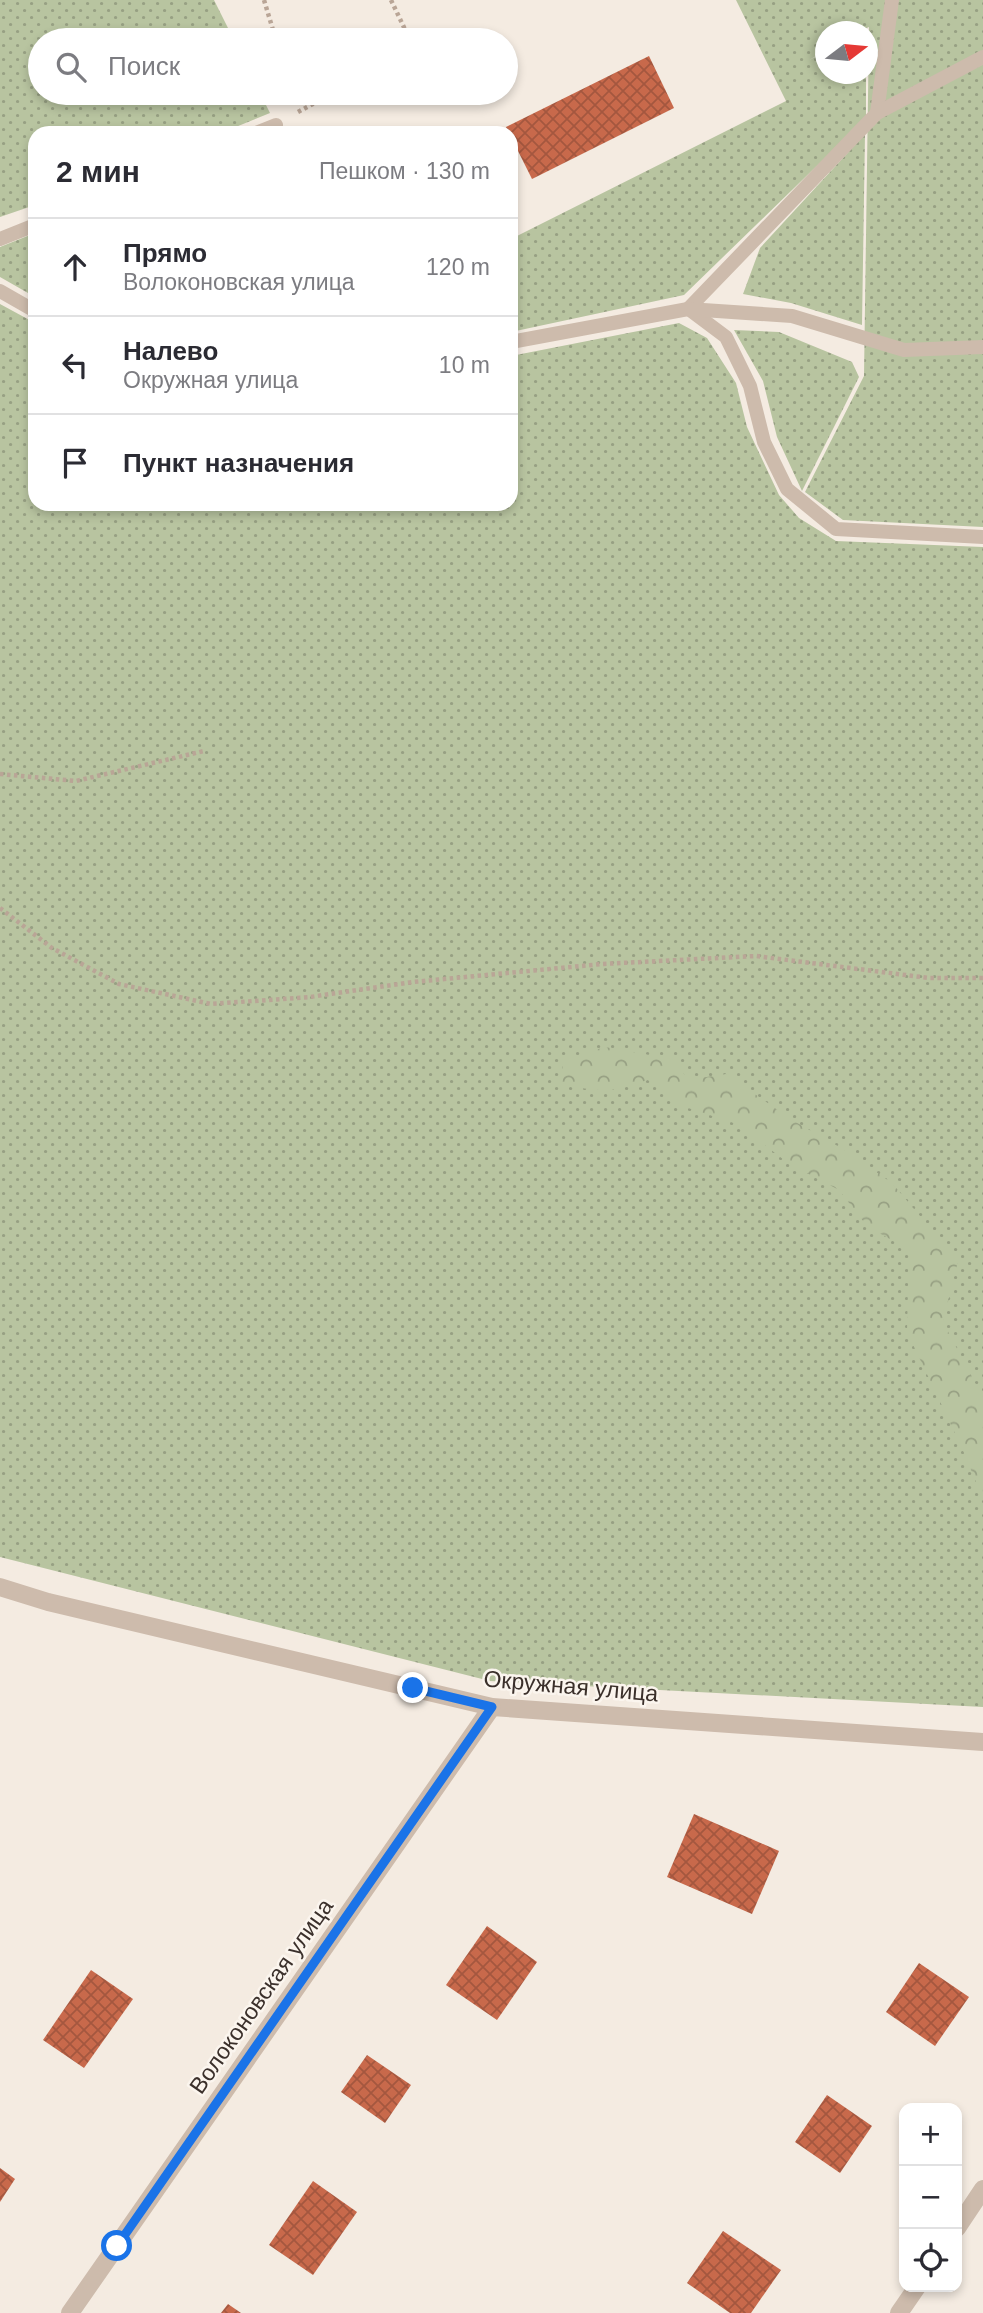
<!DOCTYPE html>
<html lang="ru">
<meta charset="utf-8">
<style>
:root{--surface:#fff;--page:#f2f2f3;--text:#2b2b33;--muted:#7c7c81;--line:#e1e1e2}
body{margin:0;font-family:Helvetica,sans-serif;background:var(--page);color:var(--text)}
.controls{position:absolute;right:21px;bottom:21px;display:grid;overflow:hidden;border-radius:14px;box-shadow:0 4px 10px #0003}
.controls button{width:63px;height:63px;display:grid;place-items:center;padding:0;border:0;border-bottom:2px solid var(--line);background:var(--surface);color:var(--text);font:35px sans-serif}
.compass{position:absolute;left:815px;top:21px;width:63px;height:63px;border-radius:50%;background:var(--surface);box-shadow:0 4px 10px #0003;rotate:74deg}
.stop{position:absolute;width:21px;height:21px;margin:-16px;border:5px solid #1a73e8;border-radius:50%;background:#fff}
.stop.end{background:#1a73e8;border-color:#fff;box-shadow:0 2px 7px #0008}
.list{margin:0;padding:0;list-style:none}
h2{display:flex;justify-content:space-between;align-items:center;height:91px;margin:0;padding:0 28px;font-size:30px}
h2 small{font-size:23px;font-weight:400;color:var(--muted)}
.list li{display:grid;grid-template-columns:46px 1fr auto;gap:21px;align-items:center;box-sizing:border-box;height:98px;padding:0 28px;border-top:2px solid var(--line)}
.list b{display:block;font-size:26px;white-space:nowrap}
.list p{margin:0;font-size:23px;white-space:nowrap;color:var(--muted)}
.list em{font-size:23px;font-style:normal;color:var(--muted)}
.icon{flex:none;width:38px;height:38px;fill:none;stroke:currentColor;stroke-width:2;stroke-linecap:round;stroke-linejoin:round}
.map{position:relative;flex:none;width:983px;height:2313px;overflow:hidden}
.search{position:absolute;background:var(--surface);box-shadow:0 4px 10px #0003;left:28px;top:28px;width:490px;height:77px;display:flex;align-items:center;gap:18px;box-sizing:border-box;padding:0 24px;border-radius:38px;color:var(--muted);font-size:26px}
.panel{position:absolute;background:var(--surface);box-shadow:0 4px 10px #0003;left:28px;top:126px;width:490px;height:385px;border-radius:21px}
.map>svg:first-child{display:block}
.grass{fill:url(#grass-dots)}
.forest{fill:url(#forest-crowns)}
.building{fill:url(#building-cross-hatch)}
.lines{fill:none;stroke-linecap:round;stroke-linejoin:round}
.path{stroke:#b9a596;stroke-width:4.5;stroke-dasharray:3.5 3.5;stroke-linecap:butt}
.service{stroke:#cdbbac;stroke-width:14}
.minor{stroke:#cdbbac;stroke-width:18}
.route{stroke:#1a73e8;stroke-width:9}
.labels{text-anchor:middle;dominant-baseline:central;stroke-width:5;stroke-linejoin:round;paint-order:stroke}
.street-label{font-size:23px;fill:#3b302b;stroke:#fbf5ee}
</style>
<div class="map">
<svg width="983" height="2313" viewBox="0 0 983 2313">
<defs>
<pattern id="grass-dots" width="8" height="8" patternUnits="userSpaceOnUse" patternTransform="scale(1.75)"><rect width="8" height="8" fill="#b8c4a0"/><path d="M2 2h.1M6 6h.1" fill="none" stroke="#97a083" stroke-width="1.8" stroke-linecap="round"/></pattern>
<pattern id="forest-crowns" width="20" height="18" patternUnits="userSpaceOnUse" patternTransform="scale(1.75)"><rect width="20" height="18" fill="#b8c4a0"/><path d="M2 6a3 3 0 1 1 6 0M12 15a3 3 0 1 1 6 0" fill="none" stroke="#97a083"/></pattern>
<pattern id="building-cross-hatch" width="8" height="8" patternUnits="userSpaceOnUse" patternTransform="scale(1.75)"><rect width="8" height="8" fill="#c8694b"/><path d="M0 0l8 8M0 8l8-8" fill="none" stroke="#a4573f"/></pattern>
</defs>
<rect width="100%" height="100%" fill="#f4ebe1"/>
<g class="grass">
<polygon points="0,0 214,0 234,40 40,40 40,93 260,93 270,113 221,133 35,133 35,205 0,217"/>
<polygon points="736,0 983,0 983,527 843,520 805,492 864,376 869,27 860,31 825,32 825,51 809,60 825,52 825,74 866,74 866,118 684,295 511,332 511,239 786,101"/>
<polygon points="865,134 862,325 791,303 743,294 760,248"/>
<polygon points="35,233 35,297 0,277 0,247"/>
<polygon points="0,304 35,323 35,504 511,504 511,356 679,323 707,338 736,383 747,427 779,495 799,518 836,541 983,547 983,1707 490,1681 0,1557"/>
<polygon points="734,330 779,332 852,362 859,377 802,491 777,437 763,381"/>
</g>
<polygon class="forest" points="605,1047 677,1060 687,1080 726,1074 792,1120 843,1149 892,1183 958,1261 943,1322 983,1398 983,1499 962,1448 907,1332 909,1250 867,1226 839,1190 788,1163 737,1124 676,1104 648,1080 608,1091 561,1086 563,1060"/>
<g class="building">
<polygon points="649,56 674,108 532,179 506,127"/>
<polygon points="694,1814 779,1851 752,1914 667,1877"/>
<polygon points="487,1926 537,1962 497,2020 446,1985"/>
<polygon points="919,1963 969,1997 935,2046 886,2012"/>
<polygon points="91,1970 133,1999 84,2068 43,2040"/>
<polygon points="367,2055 411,2085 385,2123 341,2092"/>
<polygon points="827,2095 872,2126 840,2173 795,2142"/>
<polygon points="0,2168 15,2179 0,2202"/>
<polygon points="313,2181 357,2212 313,2275 269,2245"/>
<polygon points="723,2231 781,2270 751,2313 730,2313 687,2283"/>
<polygon points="228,2304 241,2313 221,2313"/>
</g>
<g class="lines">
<g class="path">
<polyline points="264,0 276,40"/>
<polyline points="391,0 410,40"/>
<polyline points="277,103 277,93"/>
<polyline points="298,112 333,93"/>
<polyline points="0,774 76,781 204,751"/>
<polyline points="0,908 52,948 119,984 211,1004 310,997 413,982 602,964 756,956 929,978 983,978"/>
</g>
<g class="service">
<polyline points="877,113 892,0"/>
<polyline points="256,133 276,125"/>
<polyline points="0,239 35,225"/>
<polyline points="0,291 35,311"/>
<polyline points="688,309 877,113 983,57"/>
<polyline points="690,310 726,337 750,386 764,442 787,489 836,529 983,537"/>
<polyline points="511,342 688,309 792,316 904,350 983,347"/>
</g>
<g class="minor">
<polyline points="0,1587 48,1602 492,1707 983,1742"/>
<polyline points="957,2228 983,2189"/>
<polyline points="70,2313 492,1707"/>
<polyline points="899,2313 917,2287"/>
</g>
</g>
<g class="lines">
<polyline class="route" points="117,2246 492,1707 413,1688"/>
</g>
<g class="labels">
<g class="street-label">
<text transform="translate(571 1686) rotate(5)">Окружная улица</text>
<text transform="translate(261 1996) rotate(-55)">Волоконовская улица</text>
</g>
</g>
</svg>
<div class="controls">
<button>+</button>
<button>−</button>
<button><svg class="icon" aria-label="locate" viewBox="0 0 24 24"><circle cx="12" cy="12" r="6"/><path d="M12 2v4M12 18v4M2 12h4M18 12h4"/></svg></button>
</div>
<svg class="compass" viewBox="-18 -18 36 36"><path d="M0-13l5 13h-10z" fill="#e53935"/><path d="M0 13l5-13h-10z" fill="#7c7c81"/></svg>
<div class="stop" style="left:117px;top:2246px"></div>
<div class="stop end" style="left:413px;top:1688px"></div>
<div class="search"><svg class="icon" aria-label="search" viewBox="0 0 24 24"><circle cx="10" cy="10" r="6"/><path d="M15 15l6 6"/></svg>Поиск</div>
<section class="panel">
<h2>2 мин<small>Пешком · 130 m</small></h2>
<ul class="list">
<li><svg class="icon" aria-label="ahead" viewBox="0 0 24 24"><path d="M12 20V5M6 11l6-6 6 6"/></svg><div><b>Прямо</b><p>Волоконовская улица</p></div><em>120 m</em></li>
<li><svg class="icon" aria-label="left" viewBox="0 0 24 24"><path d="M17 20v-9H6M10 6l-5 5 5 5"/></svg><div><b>Налево</b><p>Окружная улица</p></div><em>10 m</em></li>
<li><svg class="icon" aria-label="arrive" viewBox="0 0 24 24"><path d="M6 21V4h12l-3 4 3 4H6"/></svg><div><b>Пункт назначения</b></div></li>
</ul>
</section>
</div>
